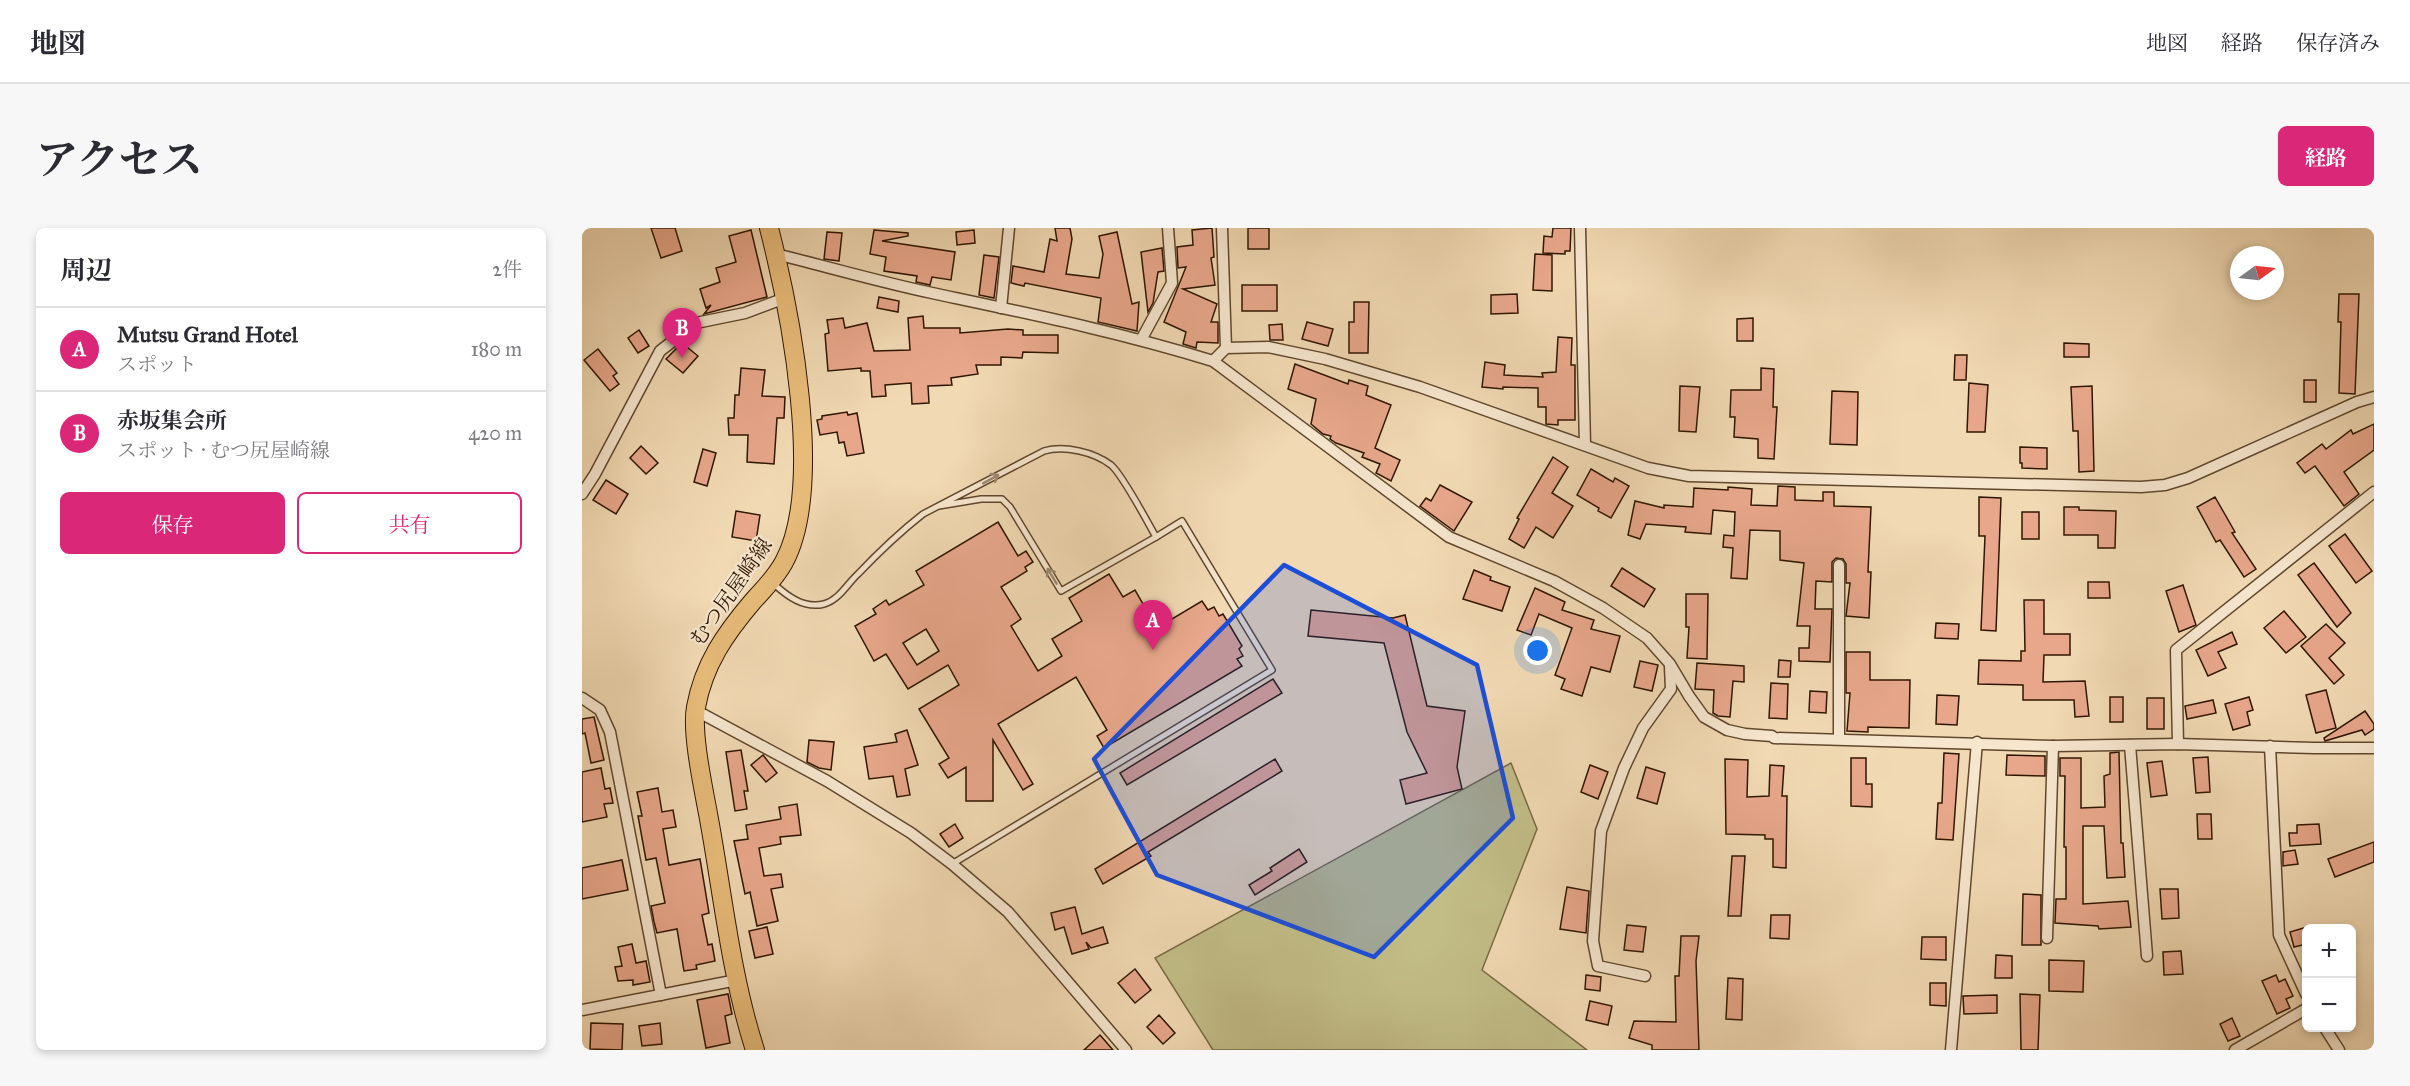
<!DOCTYPE html>
<html lang="ja">
<meta charset="utf-8">
<style>
:root{--surface:#fff;--page:#f7f7f7;--text:#2b2b33;--muted:#7c7c81;--line:#e1e1e2;--accent:#db2777}
body{margin:0;font-family:"IM FELL Great Primer","Noto Serif JP",serif;background:var(--page);color:var(--text)}
.controls{position:absolute;right:18px;bottom:18px;display:grid;overflow:hidden;border-radius:9px;box-shadow:0 3px 9px #0003}
.controls button{width:54px;height:54px;display:grid;place-items:center;padding:0;border:0;border-bottom:2px solid var(--line);background:var(--surface);color:var(--text);font:30px sans-serif}
.compass{position:absolute;left:1648px;top:18px;width:54px;height:54px;border-radius:50%;background:var(--surface);box-shadow:0 3px 9px #0003;rotate:75deg}
.you{position:absolute;left:956px;top:423px;width:21px;height:21px;margin:-15px;border:4px solid #fff;border-radius:50%;background:#1a73e8;box-shadow:0 0 0 9px #1a73e833}
.badge{display:grid;place-items:center;width:39px;height:39px;border-radius:50%;background:var(--accent);color:#fff;font-size:20px;font-weight:700}
.pin{position:absolute;translate:-50% -50px;filter:drop-shadow(0 2px 3px #0008)}
.pin::after{content:'';position:absolute;top:32px;width:21px;height:18px;background:inherit;clip-path:polygon(0 0,100% 0,50% 100%)}
.list{margin:0;padding:0;list-style:none}
h2{display:flex;justify-content:space-between;align-items:center;height:78px;margin:0;padding:0 24px;font-size:26px}
h2 small{font-size:20px;font-weight:400;color:var(--muted)}
.list li{display:grid;grid-template-columns:39px 1fr auto;gap:18px;align-items:center;box-sizing:border-box;height:84px;padding:0 24px;border-top:2px solid var(--line)}
.list b{display:block;font-size:22px;white-space:nowrap}
.list p{margin:0;font-size:20px;white-space:nowrap;color:var(--muted)}
.list em{font-size:20px;font-style:normal;color:var(--muted)}
.actions{display:flex;gap:12px;padding:18px 24px}
.actions a{flex:1;padding:14px 0;border:2px solid var(--accent);border-radius:9px;text-align:center;font-size:21px;color:var(--accent)}
.actions .main{background:var(--accent);color:#fff}
.map{position:relative;flex:none;width:1792px;height:822px;overflow:hidden;border-radius:9px}
header{display:flex;align-items:center;gap:36px;box-sizing:border-box;height:84px;padding:0 30px;background:var(--surface);border-bottom:2px solid var(--line)}
header strong{font-size:28px}
nav{display:flex;gap:33px;margin-inline-start:auto;font-size:21px}
.intro{display:flex;align-items:center;justify-content:space-between;box-sizing:border-box;height:144px;padding:0 36px}
h1{margin:0;font-size:42px}
.button{padding:15px 27px;border-radius:9px;background:var(--accent);color:#fff;font-size:21px;font-weight:700}
main{display:flex;gap:36px;padding:0 36px}
aside{flex:1;background:var(--surface);border-radius:9px;box-shadow:0 3px 9px #0003}
.map>svg:first-child{display:block}
.green{fill:#c2bd87;stroke:#796a44;stroke-width:1.5}
.building{fill:#e8a78b;stroke:#301600;stroke-width:1.5;fill-rule:evenodd}
.lines{fill:none;stroke-linecap:round;stroke-linejoin:round}
.lane-casing{stroke:#60472d;stroke-width:8}
.street-casing{stroke:#60472d;stroke-width:13}
.primary-casing{stroke:#301600;stroke-width:20}
.lane{stroke:#f6e6ce;stroke-width:5}
.street{stroke:#f6e6ce;stroke-width:10}
.primary{stroke:#e8bc7a;stroke-width:18}
.oneway{stroke:#9d8871}
.marked{fill:#1d4ed8;fill-opacity:0.2;stroke:#1d4ed8;stroke-width:4.5;stroke-linejoin:round}
.labels{text-anchor:middle;dominant-baseline:central;stroke-width:4.5;stroke-linejoin:round;paint-order:stroke}
.street-label{font-size:21px;fill:#301600;stroke:#f6e6ce}
</style>
<header>
<strong>地図</strong>
<nav><a>地図</a><a>経路</a><a>保存済み</a></nav>
</header>
<div class="intro"><h1>アクセス</h1><a class="button">経路</a></div>
<main>
<aside>
<h2>周辺<small>2件</small></h2>
<ul class="list">
<li><span class="badge">A</span><div><b>Mutsu Grand Hotel</b><p>スポット</p></div><em>180 m</em></li>
<li><span class="badge">B</span><div><b>赤坂集会所</b><p>スポット · むつ尻屋崎線</p></div><em>420 m</em></li>
</ul>
<div class="actions"><a class="main">保存</a><a>共有</a></div>
</aside>
<div class="map">
<svg width="1792" height="822" viewBox="0 0 1792 822">
<rect width="100%" height="100%" fill="#f1d9b3"/>
<filter id="stains"><feTurbulence type="fractalNoise" baseFrequency=".00333" numOctaves="4"/><feColorMatrix values="0 0 0 0 .2 0 0 0 0 .09 0 0 0 0 .02 0 0 0 .5 -.17"/></filter>
<radialGradient id="worn" r=".72"><stop offset=".6" stop-color="#630" stop-opacity="0"/><stop offset="1" stop-color="#630" stop-opacity=".3"/></radialGradient>
<polygon class="green" points="929,535 955,601 900,742 1005,822 631,822 573,730"/>
<g class="building">
<polygon points="69,0 93,0 100,23 79,30"/>
<polygon points="473,0 488,0 490,11 484,46 517,50 521,26 517,8 535,4 550,76 557,74 555,103 516,94 519,70 443,55 442,58 429,55 431,38 462,44 468,11 475,13"/>
<polygon points="630,0 632,29 629,30 633,57 601,61 635,76 629,94 636,94 636,115 615,114 614,120 601,116 604,104 582,94 604,39 596,40 595,19 611,17 610,2"/>
<rect x="666" y="0" width="21" height="21"/>
<polygon points="971,0 989,0 988,23 983,23 983,26 961,25 962,8 970,9"/>
<polygon points="169,2 185,69 122,86 129,77 124,80 118,61 138,54 134,40 154,34 147,8"/>
<polygon points="292,2 326,5 326,8 300,13 373,24 369,52 350,49 348,57 334,54 335,48 302,43 304,29 288,26"/>
<polygon points="392,2 393,15 375,17 374,4"/>
<polygon points="245,4 260,5 257,33 242,31"/>
<polygon points="580,20 582,43 576,44 571,75 566,84 559,24"/>
<polygon points="953,26 970,27 970,63 951,62"/>
<polygon points="402,27 417,29 412,70 397,67"/>
<rect x="660" y="57" width="35" height="26"/>
<polygon points="935,66 936,85 909,86 909,67"/>
<polygon points="1757,66 1777,66 1773,166 1757,165 1759,94 1756,94"/>
<polygon points="297,69 317,73 316,84 295,80"/>
<polygon points="772,74 787,74 786,125 767,125 767,94 772,94"/>
<polygon points="341,88 342,100 378,100 378,105 426,101 441,102 441,107 476,107 476,125 441,124 440,130 419,129 419,137 394,137 396,146 369,150 370,157 346,158 347,175 330,176 329,155 303,157 304,168 290,169 288,143 279,143 279,140 246,143 243,106 247,105 245,92 261,90 263,100 285,95 292,123 328,122 326,90"/>
<polygon points="1171,90 1171,113 1155,113 1155,91"/>
<polygon points="725,94 751,101 746,118 720,111"/>
<polygon points="700,96 701,112 688,112 687,97"/>
<polygon points="57,102 67,118 56,125 46,110"/>
<polygon points="976,109 990,110 989,137 993,137 993,192 976,192 976,197 964,196 964,179 956,179 956,160 921,159 921,161 900,159 903,134 923,137 922,147 961,149 960,145 974,144"/>
<polygon points="100,115 116,128 101,145 84,131"/>
<polygon points="1482,115 1507,116 1507,129 1482,129"/>
<polygon points="16,121 35,145 31,148 37,156 28,163 2,132"/>
<polygon points="1373,127 1385,127 1384,152 1372,152"/>
<polygon points="713,136 766,156 767,152 786,158 784,167 809,177 793,220 818,232 809,253 794,245 798,236 780,229 782,225 754,215 748,211 749,208 741,206 729,196 734,171 706,161"/>
<polygon points="159,140 183,142 180,168 203,169 202,190 195,190 192,236 165,234 166,207 147,207 146,190 152,190 153,167 157,167"/>
<polygon points="1179,140 1192,141 1191,179 1195,179 1192,231 1176,230 1176,211 1152,209 1153,189 1148,189 1149,162 1179,162"/>
<rect x="1722" y="152" width="12" height="22"/>
<polygon points="1387,155 1406,157 1403,204 1385,204"/>
<polygon points="1098,158 1118,159 1114,204 1097,203"/>
<polygon points="1510,158 1512,243 1497,244 1496,203 1491,203 1489,159"/>
<polygon points="1250,163 1276,164 1275,217 1248,216"/>
<polygon points="265,184 266,187 275,185 282,225 265,228 262,214 257,215 255,204 238,207 235,192 240,191 240,188"/>
<polygon points="1792,196 1792,222 1762,244 1777,266 1762,278 1733,238 1723,245 1715,235 1740,216 1744,221 1769,202 1771,206"/>
<polygon points="59,218 76,235 64,246 48,230"/>
<polygon points="1438,219 1465,220 1465,241 1440,240 1440,235 1438,235"/>
<polygon points="121,221 134,225 125,258 112,254"/>
<polygon points="971,229 986,239 970,265 991,278 971,310 954,299 942,320 927,311 937,291 935,290"/>
<polygon points="1009,241 1031,254 1033,250 1047,258 1029,290 1016,283 1017,280 995,267"/>
<polygon points="24,252 46,266 34,286 11,272"/>
<polygon points="858,257 890,274 872,303 838,278 844,270 849,273"/>
<polygon points="1196,258 1213,259 1213,272 1241,273 1241,264 1252,264 1252,278 1289,279 1286,344 1289,344 1287,390 1264,388 1268,355 1264,355 1264,336 1261,331 1254,330 1250,334 1250,354 1234,353 1233,381 1250,381 1248,434 1217,433 1217,420 1227,420 1228,398 1215,398 1222,335 1198,332 1198,303 1168,302 1165,351 1149,350 1151,320 1141,319 1142,307 1152,308 1153,284 1131,282 1129,306 1103,304 1104,299 1064,296 1058,311 1046,307 1053,273 1082,280 1082,277 1111,279 1112,260 1146,262 1146,259 1170,261 1169,277 1195,278"/>
<polygon points="1397,269 1419,270 1414,403 1399,402 1403,308 1397,308"/>
<polygon points="1633,269 1653,304 1650,305 1674,341 1662,349 1638,312 1634,314 1615,279"/>
<polygon points="1482,279 1497,279 1497,282 1534,283 1533,320 1516,320 1516,307 1482,307"/>
<polygon points="154,283 178,287 174,313 150,309"/>
<rect x="1440" y="284" width="17" height="27"/>
<path d="M416 294 436 328 444 323 451 334 443 339 445 343 419 359 439 391 429 398 456 443 480 428 470 411 500 393 487 370 527 346 541 369 553 362 575 400 620 373 626 382 632 379 637 388 641 386 660 418 657 421 661 428 655 431 660 438 522 520 515 508 525 502 494 449 416 496 451 556 441 562 411 512V573H384V539L366 550 357 536 367 530 337 481 377 457 366 437 326 461 304 426 292 433 273 398 294 386 291 381 304 372 307 377 342 357 334 343ZM344 401 357 423 335 437 321 415Z"/>
<polygon points="1763,306 1790,343 1774,355 1747,318"/>
<polygon points="1732,335 1769,385 1755,399 1716,347"/>
<polygon points="1040,340 1073,361 1062,379 1029,358"/>
<polygon points="892,342 909,349 908,352 928,359 920,383 881,371"/>
<polygon points="1506,354 1527,354 1528,370 1506,370"/>
<polygon points="1601,357 1614,397 1597,404 1584,363"/>
<polygon points="953,360 983,374 980,382 1012,392 1009,401 1038,408 1028,444 1009,439 1000,468 979,461 983,451 973,447 990,400 957,386 949,407 935,402"/>
<polygon points="1104,366 1126,366 1125,431 1105,430 1107,399 1104,399"/>
<polygon points="1442,372 1462,372 1462,406 1488,406 1488,427 1462,427 1461,454 1503,453 1507,488 1493,489 1492,472 1441,472 1441,457 1396,456 1397,432 1439,433 1439,423 1443,423"/>
<polygon points="729,382 811,390 823,387 845,478 883,483 875,539 880,561 824,576 818,552 845,545 825,504 802,415 726,408"/>
<polygon points="1702,383 1724,409 1704,425 1682,400"/>
<polygon points="1354,395 1377,396 1376,411 1353,410"/>
<polygon points="1744,396 1763,415 1747,430 1762,447 1752,456 1719,418"/>
<polygon points="1650,404 1655,416 1636,424 1644,440 1626,448 1614,422"/>
<polygon points="1264,424 1288,424 1288,452 1328,452 1327,500 1286,499 1286,504 1265,503 1268,465 1264,465"/>
<polygon points="1197,432 1209,433 1208,449 1196,449"/>
<polygon points="1058,433 1076,437 1070,463 1052,459"/>
<polygon points="1115,435 1162,438 1162,454 1151,453 1148,489 1136,488 1131,485 1132,462 1113,461"/>
<polygon points="691,451 700,465 545,557 538,545"/>
<polygon points="1189,455 1206,456 1205,491 1187,490"/>
<polygon points="1744,462 1754,500 1734,505 1724,467"/>
<polygon points="1228,463 1245,464 1244,485 1227,484"/>
<polygon points="1355,467 1377,468 1375,497 1354,496"/>
<rect x="1528" y="469" width="13" height="25"/>
<polygon points="1667,469 1671,482 1665,484 1668,497 1651,502 1643,476"/>
<rect x="1565" y="470" width="17" height="31"/>
<polygon points="1631,472 1634,485 1605,491 1603,478"/>
<polygon points="1783,483 1792,496 1792,501 1783,507 1780,502 1743,513 1742,510"/>
<polygon points="12,489 22,532 9,535 3,505 0,506 0,491"/>
<polygon points="325,502 336,537 323,541 328,567 315,569 311,548 287,551 282,519 315,514 313,506"/>
<polygon points="227,512 252,514 249,542 237,540 225,534"/>
<polygon points="159,522 166,563 162,563 165,581 153,583 144,524"/>
<polygon points="1537,524 1539,615 1541,615 1543,649 1525,650 1522,598 1501,598 1501,676 1546,673 1549,699 1517,701 1516,698 1473,695 1474,671 1484,671 1484,619 1482,619 1483,548 1478,548 1478,530 1499,530 1499,580 1523,579 1522,548 1528,546 1528,525"/>
<polygon points="1362,525 1377,526 1371,612 1354,611 1356,575 1360,575"/>
<polygon points="181,527 195,545 184,554 169,537"/>
<polygon points="1425,527 1463,528 1463,548 1424,547"/>
<polygon points="1626,529 1628,564 1614,565 1611,530"/>
<polygon points="1269,530 1284,530 1284,556 1290,556 1290,579 1269,578"/>
<polygon points="693,531 700,543 566,624 569,628 521,656 513,641"/>
<polygon points="1143,531 1166,532 1165,569 1187,568 1188,537 1202,538 1200,568 1205,568 1204,640 1191,639 1191,611 1183,611 1183,607 1144,606"/>
<polygon points="1580,533 1585,567 1569,569 1565,535"/>
<polygon points="1008,537 1026,544 1016,571 999,564"/>
<polygon points="1064,539 1083,545 1075,576 1055,570"/>
<polygon points="19,540 23,561 28,560 31,575 22,576 25,589 0,594 0,544"/>
<polygon points="76,560 80,584 91,582 94,599 81,601 87,637 118,631 127,685 120,687 126,717 130,716 133,733 114,737 115,741 102,743 95,701 75,705 72,694 69,678 83,675 74,630 64,632 56,588 60,588 55,564"/>
<polygon points="215,576 219,607 198,609 199,616 177,620 182,648 199,646 201,659 189,661 196,693 175,698 168,664 163,666 152,613 166,611 164,597 199,591 197,579"/>
<polygon points="1615,586 1629,586 1630,611 1616,611"/>
<polygon points="373,596 381,610 367,619 358,606"/>
<polygon points="1737,596 1739,616 1708,618 1707,605 1715,605 1715,597"/>
<polygon points="1792,614 1792,634 1753,649 1746,631"/>
<polygon points="717,621 725,634 673,667 667,657 690,643 688,640"/>
<polygon points="1713,622 1716,636 1701,638 1701,624"/>
<polygon points="1150,628 1163,628 1159,688 1146,688"/>
<polygon points="40,632 46,662 0,671 0,640"/>
<polygon points="985,659 1007,663 1004,705 978,701"/>
<polygon points="1578,661 1596,661 1597,690 1580,691"/>
<polygon points="1441,666 1459,667 1459,717 1440,717"/>
<polygon points="493,679 500,706 521,699 526,715 509,720 504,714 507,721 490,726 482,699 473,702 469,685"/>
<polygon points="1189,687 1208,687 1207,711 1188,710"/>
<polygon points="1045,697 1064,699 1061,724 1042,722"/>
<polygon points="185,699 191,726 173,730 167,703"/>
<polygon points="1725,699 1725,716 1712,719 1708,704"/>
<polygon points="1099,708 1117,708 1114,733 1117,822 1070,822 1070,817 1047,810 1052,793 1094,794 1093,748 1097,748"/>
<polygon points="1340,709 1364,709 1364,732 1339,731"/>
<polygon points="50,716 54,735 64,733 68,754 51,757 51,752 36,753 33,739 40,738 36,719"/>
<polygon points="1599,723 1601,746 1582,747 1581,724"/>
<polygon points="1414,727 1430,728 1430,750 1413,750"/>
<polygon points="1467,732 1502,733 1501,764 1467,763"/>
<polygon points="553,741 569,762 553,775 536,755"/>
<polygon points="1004,747 1019,749 1018,763 1003,761"/>
<polygon points="1694,747 1697,754 1703,751 1711,768 1704,771 1708,780 1695,786 1680,753"/>
<polygon points="1146,750 1161,751 1160,792 1144,791"/>
<polygon points="1348,755 1364,755 1364,778 1348,777"/>
<polygon points="146,766 150,786 143,788 148,815 124,820 115,772"/>
<polygon points="1438,766 1458,767 1456,822 1439,822"/>
<polygon points="1415,767 1415,785 1382,786 1381,768"/>
<polygon points="1008,773 1030,778 1026,797 1004,792"/>
<polygon points="577,787 593,805 581,816 565,799"/>
<polygon points="1650,790 1658,808 1646,813 1638,796"/>
<polygon points="9,795 41,796 40,822 8,821"/>
<polygon points="78,795 80,816 60,818 57,798"/>
<polygon points="518,807 531,822 502,822"/>
</g>
<g class="lines">
<g class="lane-casing">
<g id="lane">
<path d="M192 356C205 368 222 381 242 376 257 372 265 356 276 346 296 325 318 304 341 286L462 223C482 217 512 224 529 237 540 246 565 293 574 309L479 363 428 279 420 271H399L357 278"/>
<polyline points="370,636 690,442 600,293 574,309"/>
</g>
</g>
<g class="street-casing">
<g id="street">
<polyline points="640,0 644,120"/>
<polyline points="998,0 1003,217"/>
<path d="M194 26C246 39 298 54 350 65 444 85 538 104 631 133L867 309 972 353 1021 380 1065 410 1088 436 1107 468 1122 489 1145 502 1163 506 1190 508 1192 510 1471 518 1596 516 1732 520H1792"/>
<polyline points="419,80 427,0"/>
<polyline points="559,112 590,55 586,0"/>
<polyline points="631,133 644,120 686,119 743,131 838,159 1066,240 1107,248 1559,259 1583,257 1606,250 1775,174 1792,169"/>
<polyline points="0,266 13,246 78,123 114,95 163,85 203,70"/>
<polyline points="0,470 18,482 28,504 79,767"/>
<polyline points="113,482 245,553 329,605 370,636 426,684 544,822"/>
<polyline points="1257,511 1257,337"/>
<polyline points="1596,516 1594,422 1792,264"/>
<polyline points="1548,517 1565,728"/>
<polyline points="1688,518 1697,707 1724,766"/>
<polyline points="1465,710 1471,518"/>
<polyline points="1063,748 1016,738 1011,713 1019,603 1042,540 1061,500 1089,461 1088,439"/>
<polyline points="0,782 155,752"/>
<polyline points="1743,800 1757,822"/>
<polyline points="1369,822 1395,514"/>
<polyline points="1653,822 1724,781"/>
</g>
</g>
<g class="primary-casing">
<path id="primary" d="M173 822C149 748 141 668 127 591 122 563 109 505 114 479 122 436 143 406 171 373 182 361 194 349 202 334 243 258 208 82 187 0"/>
</g>
<use href="#lane" class="lane"/>
<use href="#street" class="street"/>
<use href="#primary" class="primary"/>
</g>
<defs><path id="oneway-shaft" d="M-6 0H5M1.5-3L5.5 0L1.5 3" fill="none" stroke-width="1.6" stroke-linecap="round" stroke-linejoin="round" transform="scale(1.5)"/></defs>
<g class="oneway">
<use href="#oneway-shaft" transform="translate(409 251) rotate(-29)"/>
<use href="#oneway-shaft" transform="translate(470 348) rotate(-121)"/>
</g>
<path class="marked" d="M702 337 895 437 931 590 792 729 575 647 512 531Z"/>
<g class="labels">
<g class="street-label">
<text transform="translate(149 364) rotate(-55)">むつ尻屋崎線</text>
</g>
</g>
<rect width="100%" height="100%" filter="url(#stains)"/>
<rect width="100%" height="100%" fill="url(#worn)"/>
</svg>
<div class="controls">
<button>+</button>
<button>−</button>
</div>
<svg class="compass" viewBox="-18 -18 36 36"><path d="M0-13l5 13h-10z" fill="#e53935"/><path d="M0 13l5-13h-10z" fill="#7c7c81"/></svg>
<div class="you"></div>
<div class="pin badge" style="left:571px;top:422px">A</div>
<div class="pin badge" style="left:100px;top:130px">B</div>
</div>
</main>
